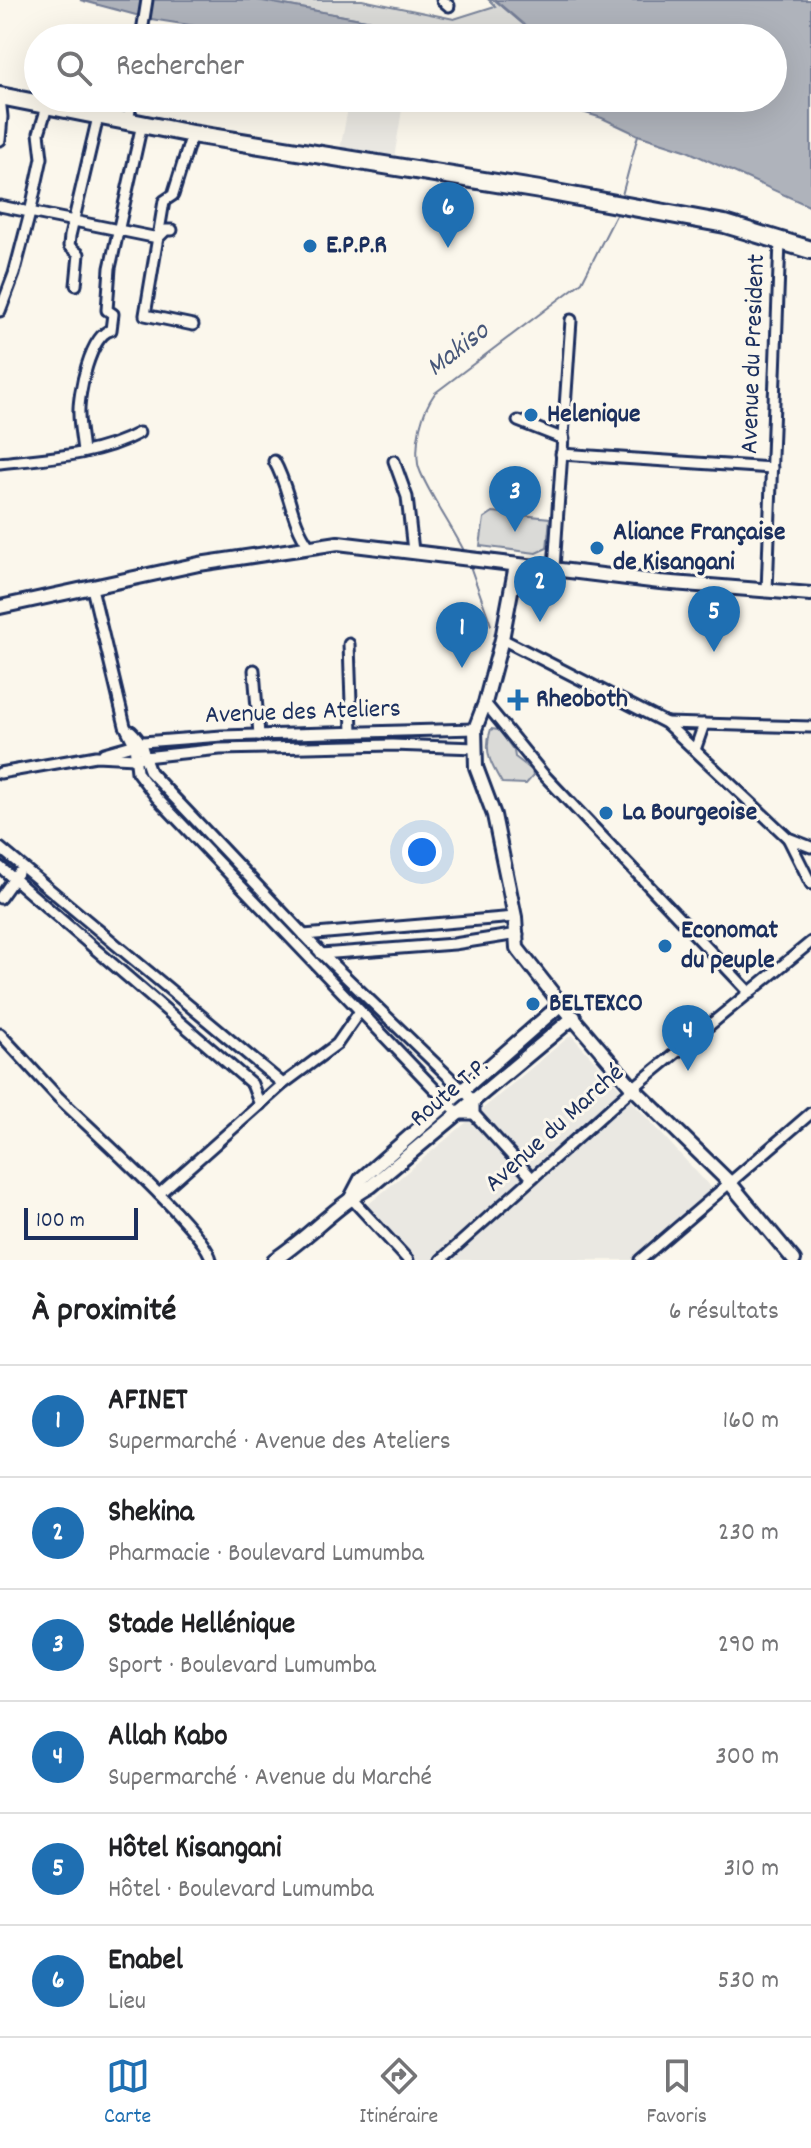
<!DOCTYPE html>
<html lang="fr">
<meta charset="utf-8">
<style>
:root{--surface:#fff;--page:#f2f2f2;--text:#202124;--muted:#757577;--line:#e0e0e0;--accent:#1f6fb2}
body{margin:0;font-family:Dekko,sans-serif;background:var(--page);color:var(--text)}
.scale{position:absolute;left:24px;bottom:20px;width:114px;box-sizing:border-box;padding-left:8px;border:4px solid #1b2f5e;border-top:0;font-size:22px;line-height:28px;white-space:nowrap;color:#1b2f5e;-webkit-text-stroke:6px #fbf7ec;paint-order:stroke}
.you{position:absolute;left:422px;top:852px;width:28px;height:28px;margin:-20px;border:6px solid #fff;border-radius:50%;background:#1a73e8;box-shadow:0 0 0 12px #1a73e833}
.badge{display:grid;place-items:center;width:52px;height:52px;border-radius:50%;background:var(--accent);color:#fff;font-size:26px;font-weight:700}
.pin{position:absolute;translate:-50% -66px;filter:drop-shadow(0 2px 4px #0008)}
.pin::after{content:'';position:absolute;top:42px;width:28px;height:24px;background:inherit;clip-path:polygon(0 0,100% 0,50% 100%)}
.list{margin:0;padding:0;list-style:none}
h2{display:flex;justify-content:space-between;align-items:center;height:104px;margin:0;padding:0 32px;font-size:34px}
h2 small{font-size:26px;font-weight:400;color:var(--muted)}
.list li{display:grid;grid-template-columns:52px 1fr auto;gap:24px;align-items:center;box-sizing:border-box;height:112px;padding:0 32px;border-top:2px solid var(--line)}
.list b{display:block;font-size:30px;white-space:nowrap}
.list p{margin:0;font-size:26px;white-space:nowrap;color:var(--muted)}
.list em{font-size:26px;font-style:normal;color:var(--muted)}
.icon{flex:none;width:44px;height:44px;fill:none;stroke:currentColor;stroke-width:2;stroke-linecap:round;stroke-linejoin:round}
.map{position:relative;flex:none;width:811px;height:1260px;overflow:hidden}
.search{position:absolute;background:var(--surface);box-shadow:0 8px 32px #0002;left:24px;right:24px;top:24px;height:88px;display:flex;align-items:center;gap:20px;box-sizing:border-box;padding:0 28px;border-radius:44px;color:var(--muted);font-size:30px}
.sheet{height:776px;background:var(--surface)}
nav{display:flex;justify-content:space-around;align-items:center;box-sizing:border-box;height:112px;border-top:2px solid var(--line);background:var(--surface);font-size:22px;color:var(--muted)}
nav a{display:grid;justify-items:center;gap:4px}
nav .on{color:var(--accent)}
.map>svg:first-child{display:block}
.built{fill:#eae8e2}
.green{fill:#dadad7;stroke:#7a849a;stroke-width:2}
.water{fill:#afb3bb;stroke:#747e96;stroke-width:2}
.lines{fill:none;stroke-linecap:round;stroke-linejoin:round}
.stream{stroke:#747e96;stroke-width:2}
.street-casing{stroke:#1b2f5e;stroke-width:15}
.secondary-casing{stroke:#1b2f5e;stroke-width:18}
.highway-casing{stroke:#1b2f5e;stroke-width:22}
.street{stroke:#fbf7ec;stroke-width:9}
.secondary{stroke:#fbf7ec;stroke-width:12}
.highway{stroke:#fbf7ec;stroke-width:16}
.poi-dot{fill:#1f6fb2;stroke:#fbf7ec;stroke-width:3}
.labels{text-anchor:middle;dominant-baseline:central;stroke-width:6;stroke-linejoin:round;paint-order:stroke}
.poi-label{font-size:26px;font-weight:bold;fill:#1b2f5e;stroke:#fbf7ec;text-anchor:start}
.street-label{font-size:26px;fill:#1b2f5e;stroke:#fbf7ec}
.water-label{font-size:28px;font-style:italic;fill:#47577a;stroke:#fbf7ec}
</style>
<div class="map">
<svg width="811" height="1260" viewBox="0 0 811 1260">
<rect width="100%" height="100%" fill="#fbf7ec"/>
<filter id="ink" filterUnits="userSpaceOnUse"><feTurbulence type="fractalNoise" baseFrequency=".0125" numOctaves="2"/><feDisplacementMap in="SourceGraphic" scale="16" xChannelSelector="R" yChannelSelector="G"/><feConvolveMatrix kernelMatrix="1 2 1 2 8 2 1 2 1" color-interpolation-filters="sRGB"/></filter>
<g filter="url(#ink)">
<g class="built">
<polygon points="350,98 404,98 394,158 340,150"/>
<polygon points="571,1035 713,1190 632,1260 414,1260 365,1207"/>
</g>
<g class="green">
<polygon points="257,0 362,0 454,19 495,6 489,0 495,0 523,24 546,38 464,38"/>
<polygon points="493,512 550,518 547,548 536,553 480,546 484,518"/>
<path d="M491 729 499 730 514 751 515 757 532 770 533 776 526 784 502 783C491 765 483 751 491 729Z"/>
</g>
<g class="water">
<polygon points="80,0 257,0 464,38 271,38 151,19"/>
<polygon points="495,0 811,0 811,207 685,150 638,135 602,118 537,98 773,98 773,38 546,38 523,24"/>
</g>
<g class="lines">
<g class="stream">
<polyline points="621,199 638,135"/>
<path d="M465 553C456 533 420 480 418 464 415 440 421 413 435 393L582 282 617 213"/>
<polyline points="470,566 491,625"/>
</g>
<g class="street-casing">
<g id="street">
<polyline points="442,0 449,6"/>
<polyline points="141,38 147,0"/>
<polyline points="0,97 2,117 0,140"/>
<polyline points="128,122 132,98"/>
<polyline points="192,134 173,195 164,201 145,315 193,325"/>
<polyline points="0,206 158,238 166,230 172,230"/>
<polyline points="76,285 79,254 69,246 70,236 98,117"/>
<polyline points="0,311 14,274 30,213 42,158 39,133 47,107"/>
<polyline points="518,421 564,439"/>
<path d="M83 452C82 439 79 426 79 414 78 394 90 335 111 330L113 314 107 310 110 268 142 124"/>
<polyline points="561,454 772,468"/>
<path d="M274 461C290 488 290 521 309 546"/>
<polyline points="394,461 407,497 413,551"/>
<path d="M0 463C46 458 97 456 139 433"/>
<polyline points="554,568 571,320"/>
<polyline points="92,588 125,726 134,744 137,772 157,798 448,1103 460,1114 474,1114"/>
<polyline points="767,591 780,241"/>
<polyline points="502,639 666,723 788,838 811,847"/>
<polyline points="349,644 352,732"/>
<polyline points="254,670 259,735"/>
<polyline points="485,703 543,774 750,993"/>
<polyline points="666,723 811,727"/>
<path d="M131 731C146 745 142 754 150 772L322 954 474 1101V1114L532 1178"/>
<polyline points="695,750 704,724"/>
<polyline points="104,753 143,742 222,736 475,729"/>
<polyline points="0,773 96,756 135,758 220,749 392,745 476,748"/>
<polyline points="788,838 811,884"/>
<polyline points="0,848 283,1084"/>
<polyline points="0,867 252,1084 260,1105"/>
<polyline points="0,898 18,873"/>
<polyline points="304,935 515,917"/>
<polyline points="321,954 454,944 518,934"/>
<path d="M0 1034C20 1055 39 1077 59 1098 85 1124 208 1233 211 1260"/>
<polyline points="159,1194 283,1084 337,1044 360,1011"/>
<polyline points="351,1198 408,1260"/>
<polyline points="441,1260 633,1088 811,942"/>
<polyline points="640,1260 811,1113"/>
</g>
</g>
<g class="secondary-casing">
<g id="secondary">
<polyline points="516,565 502,639 485,703 475,729 476,767 494,815 515,917 517,948 561,1004 633,1088 729,1182 794,1260"/>
<polyline points="0,607 199,564 338,543 660,582 811,594"/>
<polyline points="351,1198 361,1179 561,1004"/>
<path d="M274 1260C308 1238 335 1206 371 1186L574 1017"/>
</g>
</g>
<g class="highway-casing">
<polyline id="highway" points="0,96 192,134 540,190 725,224 811,250"/>
</g>
<use href="#street" class="street"/>
<use href="#secondary" class="secondary"/>
<use href="#highway" class="highway"/>
</g>
</g>
<g class="poi-dot">
<circle cx="310" cy="246" r="8"/>
<circle cx="531" cy="415" r="8"/>
<circle cx="597" cy="548" r="8"/>
<path d="M514 688h8v8h8v8h-8v8h-8v-8h-8v-8h8z"/>
<circle cx="606" cy="813" r="8"/>
<circle cx="665" cy="946" r="8"/>
<circle cx="533" cy="1004" r="8"/>
</g>
<g class="labels">
<g class="poi-label">
<text x="326" y="246">E.P.P.R</text>
<text x="547" y="415">Helenique</text>
<text x="613" y="533">Aliance Française<tspan x="613" dy="30">de Kisangani</tspan></text>
<text x="536" y="700">Rheoboth</text>
<text x="622" y="813">La Bourgeoise</text>
<text x="681" y="931">Economat<tspan x="681" dy="30">du peuple</tspan></text>
<text x="549" y="1004">BELTEXCO</text>
</g>
<g class="street-label">
<text transform="translate(754 354) rotate(-88)">Avenue du President</text>
<text transform="translate(303 713) rotate(-2)">Avenue des Ateliers</text>
<text transform="translate(450 1093) rotate(-40)">Route T.P.</text>
<text transform="translate(555 1129) rotate(-42)">Avenue du Marché</text>
</g>
<g class="water-label">
<text transform="translate(459 351) rotate(-38)">Makiso</text>
</g>
</g>
</svg>
<div class="scale">100 m</div>
<div class="you"></div>
<div class="pin badge" style="left:462px;top:668px">1</div>
<div class="pin badge" style="left:540px;top:622px">2</div>
<div class="pin badge" style="left:515px;top:532px">3</div>
<div class="pin badge" style="left:688px;top:1071px">4</div>
<div class="pin badge" style="left:714px;top:652px">5</div>
<div class="pin badge" style="left:448px;top:248px">6</div>
<div class="search"><svg class="icon" aria-label="search" viewBox="0 0 24 24"><circle cx="10" cy="10" r="6"/><path d="M15 15l6 6"/></svg>Rechercher</div>
</div>
<section class="sheet">
<h2>À proximité<small>6 résultats</small></h2>
<ul class="list">
<li><span class="badge">1</span><div><b>AFINET</b><p>Supermarché · Avenue des Ateliers</p></div><em>160 m</em></li>
<li><span class="badge">2</span><div><b>Shekina</b><p>Pharmacie · Boulevard Lumumba</p></div><em>230 m</em></li>
<li><span class="badge">3</span><div><b>Stade Hellénique</b><p>Sport · Boulevard Lumumba</p></div><em>290 m</em></li>
<li><span class="badge">4</span><div><b>Allah Kabo</b><p>Supermarché · Avenue du Marché</p></div><em>300 m</em></li>
<li><span class="badge">5</span><div><b>Hôtel Kisangani</b><p>Hôtel · Boulevard Lumumba</p></div><em>310 m</em></li>
<li><span class="badge">6</span><div><b>Enabel</b><p>Lieu</p></div><em>530 m</em></li>
</ul>
</section>
<nav>
<a class="on"><svg class="icon" aria-label="map" viewBox="0 0 24 24"><path d="M3 6l6-2 6 2 6-2v14l-6 2-6-2-6 2zM9 4v14M15 6v14"/></svg>Carte</a>
<a><svg class="icon" aria-label="directions" viewBox="0 0 24 24"><path d="M12 3l9 9-9 9-9-9zM9 14v-3h6M13 9l2 2-2 2"/></svg>Itinéraire</a>
<a><svg class="icon" aria-label="saved" viewBox="0 0 24 24"><path d="M7 4h10v16l-5-4-5 4z"/></svg>Favoris</a>
</nav>
